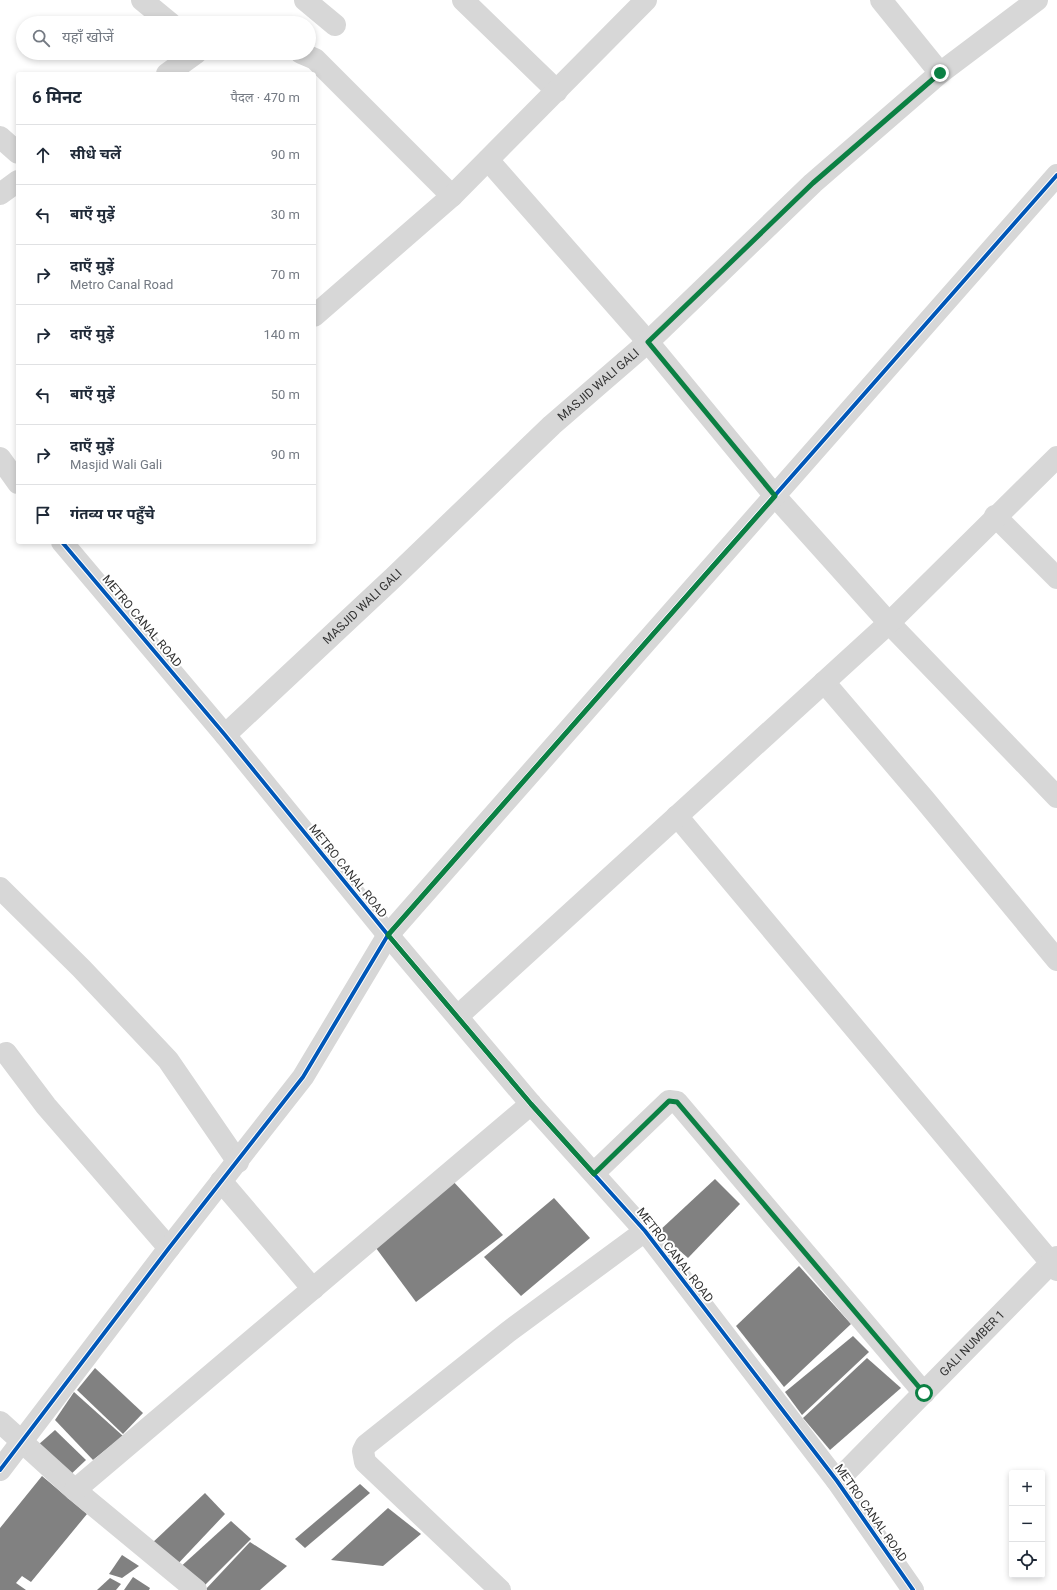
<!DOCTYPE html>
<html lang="hi">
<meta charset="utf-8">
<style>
:root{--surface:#fff;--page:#f6f6f7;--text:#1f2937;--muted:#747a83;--line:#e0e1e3}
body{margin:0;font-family:Roboto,"Noto Sans Devanagari",sans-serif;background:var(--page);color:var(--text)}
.controls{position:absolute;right:12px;bottom:12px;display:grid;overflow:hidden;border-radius:4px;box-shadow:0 2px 6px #0003}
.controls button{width:36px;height:36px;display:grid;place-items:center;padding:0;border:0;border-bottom:1px solid var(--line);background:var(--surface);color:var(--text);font:20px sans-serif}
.stop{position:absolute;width:12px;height:12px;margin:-9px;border:3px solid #0b8043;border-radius:50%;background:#fff}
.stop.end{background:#0b8043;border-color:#fff;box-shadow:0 1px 4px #0008}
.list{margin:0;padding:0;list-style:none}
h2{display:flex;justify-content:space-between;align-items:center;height:52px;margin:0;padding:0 16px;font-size:17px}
h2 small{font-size:13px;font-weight:400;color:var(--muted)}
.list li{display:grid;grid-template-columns:26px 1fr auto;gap:12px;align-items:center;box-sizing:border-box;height:60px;padding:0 16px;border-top:1px solid var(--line)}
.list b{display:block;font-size:15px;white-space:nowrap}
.list p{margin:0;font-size:13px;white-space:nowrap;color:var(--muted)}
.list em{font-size:13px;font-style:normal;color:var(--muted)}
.icon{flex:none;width:22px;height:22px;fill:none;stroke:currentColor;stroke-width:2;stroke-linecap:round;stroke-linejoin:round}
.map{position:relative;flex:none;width:1057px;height:1590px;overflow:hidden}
.search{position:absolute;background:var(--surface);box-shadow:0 2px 6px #0003;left:16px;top:16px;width:300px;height:44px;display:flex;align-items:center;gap:10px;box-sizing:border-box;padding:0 14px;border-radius:22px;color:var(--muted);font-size:15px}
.panel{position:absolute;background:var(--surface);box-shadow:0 2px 6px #0003;left:16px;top:72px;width:300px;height:472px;border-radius:4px}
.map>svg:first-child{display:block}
.building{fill:#818181}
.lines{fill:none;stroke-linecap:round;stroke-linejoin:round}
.minor{stroke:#d7d7d7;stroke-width:22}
.cycleway-casing{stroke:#fff;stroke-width:6}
.cycleway{stroke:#0057b8;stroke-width:4}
.route{stroke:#0b8043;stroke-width:5}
.labels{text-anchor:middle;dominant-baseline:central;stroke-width:4;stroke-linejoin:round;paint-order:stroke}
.street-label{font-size:12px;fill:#333;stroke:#fff}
</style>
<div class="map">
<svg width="1057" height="1590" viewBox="0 0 1057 1590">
<rect width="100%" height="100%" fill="#fff"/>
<g class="building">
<polygon points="451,1179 503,1235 416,1302 373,1244"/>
<polygon points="715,1179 740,1204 688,1258 658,1232"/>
<polygon points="554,1198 590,1238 521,1296 484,1257"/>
<polygon points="799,1266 851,1324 784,1387 736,1326"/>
<polygon points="853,1336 869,1352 802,1415 785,1392"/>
<polygon points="867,1358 901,1388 830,1450 803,1418"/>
<polygon points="95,1368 143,1413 123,1434 77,1390"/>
<polygon points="74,1392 123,1436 93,1460 55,1420"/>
<polygon points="55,1430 86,1460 68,1477 38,1445"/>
<polygon points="42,1476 87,1514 31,1582 22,1576 16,1583 26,1590 0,1590 0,1528"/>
<polygon points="360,1484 370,1493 305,1548 295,1539"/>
<polygon points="205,1493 225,1514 174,1568 149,1546"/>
<polygon points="388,1508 421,1534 383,1566 331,1560"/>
<polygon points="231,1521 251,1539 202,1588 177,1570"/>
<polygon points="250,1542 287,1566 260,1590 205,1590"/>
<polygon points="122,1555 139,1566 122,1578 109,1574"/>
<polygon points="133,1577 150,1588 149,1590 124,1590"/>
<polygon points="110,1578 121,1584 116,1590 97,1590"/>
</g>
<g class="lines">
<g class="minor">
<polyline points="142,0 170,23"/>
<polyline points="305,0 335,25"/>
<polyline points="463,0 557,91"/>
<polyline points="881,0 940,73"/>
<polyline points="301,53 315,59 452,196"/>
<polyline points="167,74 196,53"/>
<polyline points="0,137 18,153"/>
<polyline points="488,160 648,342 775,496 889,623 1057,797"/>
<polyline points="0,194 18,181"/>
<polyline points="314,316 452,196 646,0"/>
<polyline points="0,458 18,483"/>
<polyline points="995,516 1057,578"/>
<polyline points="62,542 225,735 388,935 531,1104 645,1231 837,1481 913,1590"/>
<polyline points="824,682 924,799 1057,960"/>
<path id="s1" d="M225 735 394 577 552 425 648 342 813 183 940 73 1037 0"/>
<polyline points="677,816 1057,1270"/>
<polyline points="0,888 81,968 168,1060 238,1162"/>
<polyline points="458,1016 889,623 1057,457"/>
<polyline points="6,1053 46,1106 169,1248"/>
<polyline points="594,1173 669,1101 677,1102 924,1393"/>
<polyline points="221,1181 313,1289"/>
<polyline points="0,1422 75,1490 196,1590"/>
<polyline points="0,1470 169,1248 303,1077 388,935 1057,175"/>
<path id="s2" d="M837 1481 1057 1257"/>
<polyline points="75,1490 531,1104"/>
<polyline points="500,1590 365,1462 363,1451 366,1445 508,1332 645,1231"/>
</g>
<g class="cycleway-casing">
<g id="cycleway">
<polyline points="62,542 225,735 388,935 531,1104 645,1231 837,1481 913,1590"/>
<polyline points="0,1470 169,1248 303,1077 388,935 1057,175"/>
</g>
</g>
<use href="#cycleway" class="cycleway"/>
</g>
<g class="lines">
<polyline class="route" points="924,1393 677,1102 669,1101 594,1174 531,1104 388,935 775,496 648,342 813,183 940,73"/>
</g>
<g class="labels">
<g class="street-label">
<text stroke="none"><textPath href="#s1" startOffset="512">MASJID WALI GALI</textPath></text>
<text stroke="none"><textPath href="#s1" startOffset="188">MASJID WALI GALI</textPath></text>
<text transform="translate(142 621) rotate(50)">METRO CANAL ROAD</text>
<text transform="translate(348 871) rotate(51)">METRO CANAL ROAD</text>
<text transform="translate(675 1255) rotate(52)">METRO CANAL ROAD</text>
<text stroke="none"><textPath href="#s2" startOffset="193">GALI NUMBER 1</textPath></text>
<text transform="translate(871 1513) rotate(55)">METRO CANAL ROAD</text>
</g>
</g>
</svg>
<div class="controls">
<button>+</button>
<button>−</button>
<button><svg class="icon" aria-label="locate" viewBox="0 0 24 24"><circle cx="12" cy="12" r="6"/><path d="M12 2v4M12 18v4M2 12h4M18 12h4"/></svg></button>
</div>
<div class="stop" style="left:924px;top:1393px"></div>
<div class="stop end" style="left:940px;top:73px"></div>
<div class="search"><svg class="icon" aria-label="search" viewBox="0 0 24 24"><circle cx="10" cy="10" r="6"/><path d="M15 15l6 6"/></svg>यहाँ खोजें</div>
<section class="panel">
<h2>6 मिनट<small>पैदल · 470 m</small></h2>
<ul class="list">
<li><svg class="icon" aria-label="ahead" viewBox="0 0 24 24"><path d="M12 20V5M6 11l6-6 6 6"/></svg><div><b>सीधे चलें</b></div><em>90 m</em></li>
<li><svg class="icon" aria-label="left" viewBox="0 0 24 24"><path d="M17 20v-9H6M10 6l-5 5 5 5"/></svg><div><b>बाएँ मुड़ें</b></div><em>30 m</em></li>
<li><svg class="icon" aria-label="right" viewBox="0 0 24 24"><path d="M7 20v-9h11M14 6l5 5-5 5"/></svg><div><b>दाएँ मुड़ें</b><p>Metro Canal Road</p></div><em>70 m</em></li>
<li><svg class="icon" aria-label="right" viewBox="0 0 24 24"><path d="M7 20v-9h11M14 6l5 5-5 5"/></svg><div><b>दाएँ मुड़ें</b></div><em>140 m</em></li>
<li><svg class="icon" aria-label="left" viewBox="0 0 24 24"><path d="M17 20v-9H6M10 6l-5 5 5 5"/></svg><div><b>बाएँ मुड़ें</b></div><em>50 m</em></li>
<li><svg class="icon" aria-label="right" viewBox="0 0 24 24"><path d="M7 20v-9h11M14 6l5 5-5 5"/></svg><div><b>दाएँ मुड़ें</b><p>Masjid Wali Gali</p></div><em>90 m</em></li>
<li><svg class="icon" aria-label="arrive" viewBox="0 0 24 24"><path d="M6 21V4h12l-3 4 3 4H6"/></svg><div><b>गंतव्य पर पहुँचे</b></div></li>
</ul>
</section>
</div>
